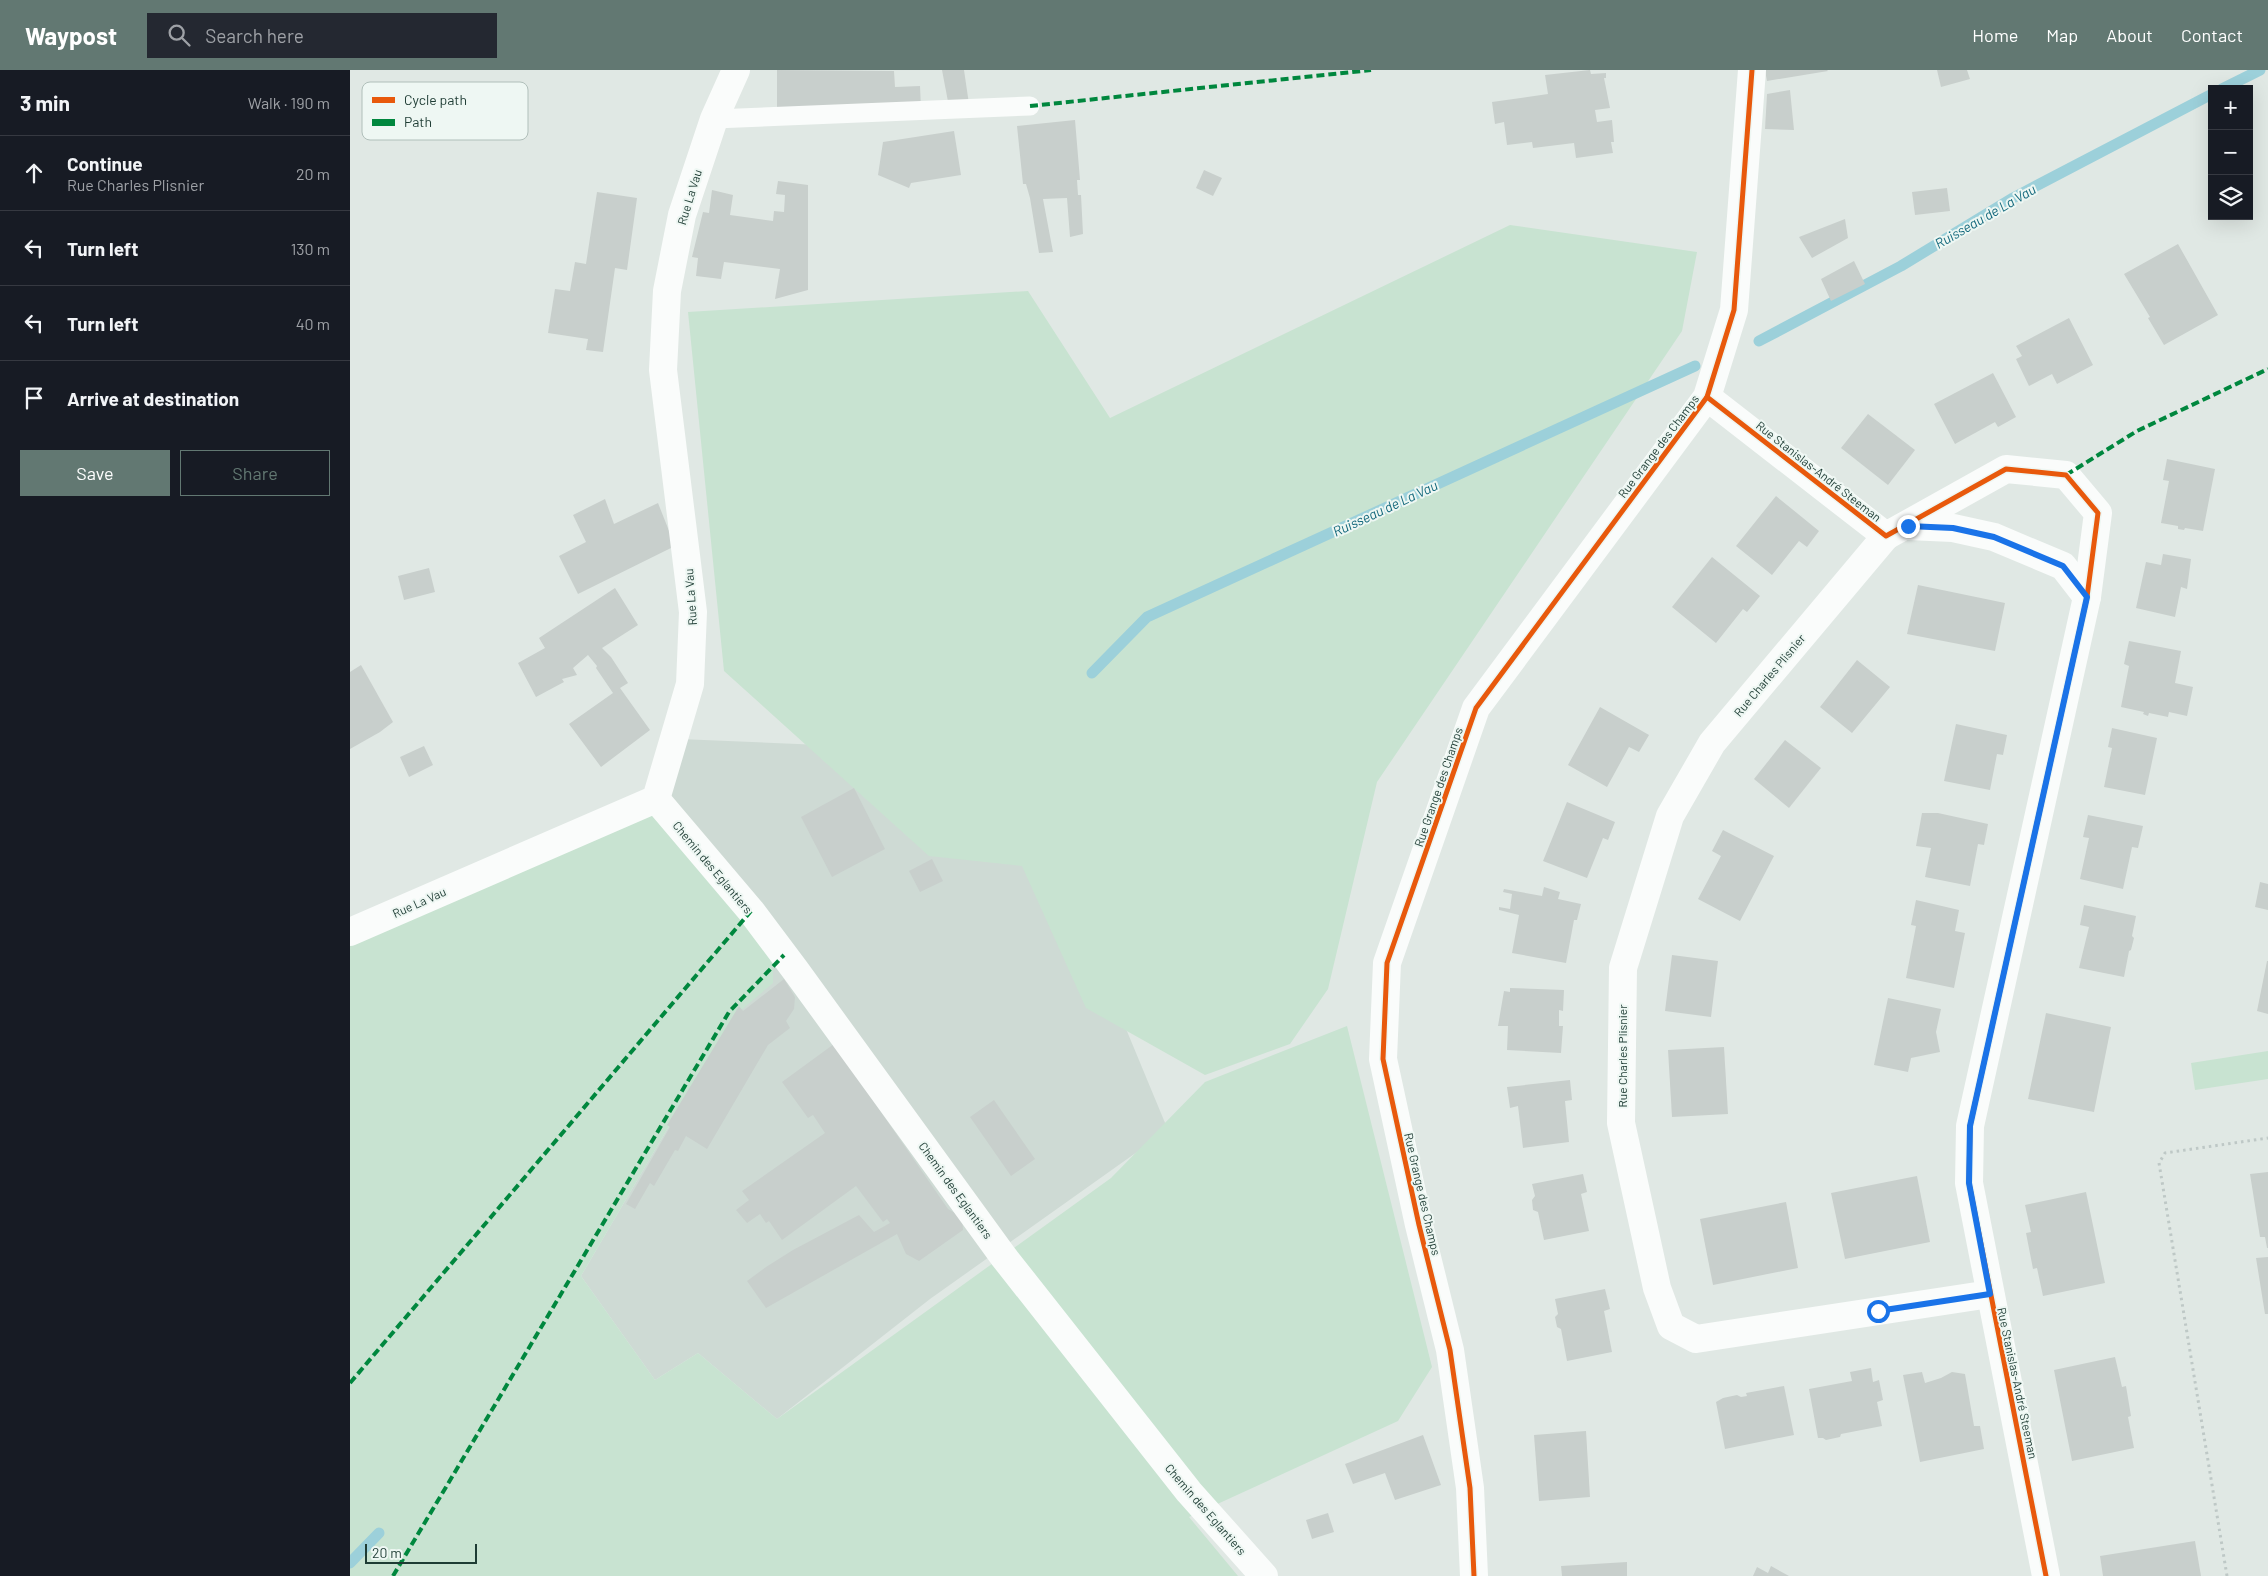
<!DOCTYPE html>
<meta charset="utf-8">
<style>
:root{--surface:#171b24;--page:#242831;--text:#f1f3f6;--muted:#9ea1a6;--line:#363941;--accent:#627872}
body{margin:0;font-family:Barlow,sans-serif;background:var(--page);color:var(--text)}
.controls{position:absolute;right:15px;top:15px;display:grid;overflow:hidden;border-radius:0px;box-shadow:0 5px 20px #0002}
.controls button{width:45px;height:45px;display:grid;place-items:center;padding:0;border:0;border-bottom:1px solid var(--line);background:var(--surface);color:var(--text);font:25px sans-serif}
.scale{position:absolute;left:15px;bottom:12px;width:112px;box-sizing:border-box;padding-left:5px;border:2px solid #1e3c34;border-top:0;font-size:14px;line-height:18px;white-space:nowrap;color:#1e3c34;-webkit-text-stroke:4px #eef7f3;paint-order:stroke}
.stop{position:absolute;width:15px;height:15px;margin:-11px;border:4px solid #1a73e8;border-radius:50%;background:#fff}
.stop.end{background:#1a73e8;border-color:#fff;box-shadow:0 1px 5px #0008}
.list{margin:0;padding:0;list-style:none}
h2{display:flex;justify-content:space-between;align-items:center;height:65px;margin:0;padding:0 20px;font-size:21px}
h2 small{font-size:16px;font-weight:400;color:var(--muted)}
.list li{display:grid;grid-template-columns:32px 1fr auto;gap:15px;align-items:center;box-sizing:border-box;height:75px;padding:0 20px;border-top:1px solid var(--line)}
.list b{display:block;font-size:19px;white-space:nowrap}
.list p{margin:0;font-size:16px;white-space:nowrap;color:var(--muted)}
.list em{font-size:16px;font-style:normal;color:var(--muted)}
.actions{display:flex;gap:10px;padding:15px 20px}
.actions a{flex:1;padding:11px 0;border:1px solid var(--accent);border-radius:0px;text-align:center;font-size:18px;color:var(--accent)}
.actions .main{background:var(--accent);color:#fff}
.icon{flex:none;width:28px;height:28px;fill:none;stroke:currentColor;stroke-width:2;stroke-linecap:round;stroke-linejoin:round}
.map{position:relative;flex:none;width:1918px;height:1506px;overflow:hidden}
header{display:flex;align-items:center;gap:30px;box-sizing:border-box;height:70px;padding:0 25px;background:var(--accent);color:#fff}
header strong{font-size:24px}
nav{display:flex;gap:28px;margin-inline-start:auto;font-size:18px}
.search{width:350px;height:45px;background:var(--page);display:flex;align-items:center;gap:12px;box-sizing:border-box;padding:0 18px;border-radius:0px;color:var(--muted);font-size:19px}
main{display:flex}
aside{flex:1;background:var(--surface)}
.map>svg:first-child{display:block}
.built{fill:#cedad4}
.green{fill:#c8e3d1}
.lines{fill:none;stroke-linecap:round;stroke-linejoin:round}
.stream{stroke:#9cd0da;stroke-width:11}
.building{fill:#c8cfcc}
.path{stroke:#bec8c6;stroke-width:3;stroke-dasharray:2.5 4;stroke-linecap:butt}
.service{stroke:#fafcfb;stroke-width:19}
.minor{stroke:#fafcfb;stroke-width:28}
.quiet{stroke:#00873e;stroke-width:4;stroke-dasharray:8 4;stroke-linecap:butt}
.cycleway-casing{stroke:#eef7f3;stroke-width:8}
.cycleway{stroke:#e8590c;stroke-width:5}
.route{stroke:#1a73e8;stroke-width:6}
.labels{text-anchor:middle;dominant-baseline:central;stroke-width:4;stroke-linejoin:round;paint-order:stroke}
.street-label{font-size:12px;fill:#1e3c34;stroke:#eef7f3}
.water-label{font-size:14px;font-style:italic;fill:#13687c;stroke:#eef7f3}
.key{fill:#eef7f3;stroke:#b0bfba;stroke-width:1}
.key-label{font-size:14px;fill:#1e3c34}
</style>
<header>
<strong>Waypost</strong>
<div class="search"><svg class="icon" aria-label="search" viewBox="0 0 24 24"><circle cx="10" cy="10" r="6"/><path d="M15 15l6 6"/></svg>Search here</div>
<nav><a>Home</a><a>Map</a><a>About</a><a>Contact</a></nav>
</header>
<main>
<aside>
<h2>3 min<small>Walk · 190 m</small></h2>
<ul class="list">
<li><svg class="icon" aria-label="ahead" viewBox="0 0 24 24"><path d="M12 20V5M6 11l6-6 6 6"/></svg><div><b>Continue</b><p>Rue Charles Plisnier</p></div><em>20 m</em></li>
<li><svg class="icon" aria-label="left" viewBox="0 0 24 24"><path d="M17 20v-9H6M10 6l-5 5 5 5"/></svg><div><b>Turn left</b></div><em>130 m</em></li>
<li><svg class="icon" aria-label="left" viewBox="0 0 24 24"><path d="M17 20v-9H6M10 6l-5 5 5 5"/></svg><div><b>Turn left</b></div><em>40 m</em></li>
<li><svg class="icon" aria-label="arrive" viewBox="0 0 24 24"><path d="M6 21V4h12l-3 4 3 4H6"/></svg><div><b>Arrive at destination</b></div></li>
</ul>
<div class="actions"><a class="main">Save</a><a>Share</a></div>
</aside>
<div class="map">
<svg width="1918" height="1506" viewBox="0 0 1918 1506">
<rect width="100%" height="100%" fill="#e0e8e4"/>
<polygon class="built" points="330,669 519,677 686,742 818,1060 580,1229 427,1349 348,1283 305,1310 231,1206 383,947 317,726"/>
<g class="green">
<polygon points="1160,155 1347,182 1332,261 1027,712 978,919 940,974 855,1005 736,938 672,796 579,786 374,601 338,242 678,221 760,348"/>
<polygon points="317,726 423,881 423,913 383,947 231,1206 305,1310 348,1283 427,1349 761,1108 855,1012 997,956 1082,1297 1048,1351 839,1447 888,1506 0,1506 0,851"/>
<polygon points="1918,981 1918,1009 1845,1020 1841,993"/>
</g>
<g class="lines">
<g class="stream">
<polyline points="1872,19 1910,0"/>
<polyline points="1409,271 1551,196 1663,128 1862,24"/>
<polyline points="742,603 797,547 1345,296"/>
<polyline points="0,1493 29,1463"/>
</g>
</g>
<g class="building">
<polygon points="427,0 544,1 545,17 570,16 571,39 427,43"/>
<polygon points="592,0 614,0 619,34 599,37"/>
<polygon points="1240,0 1241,4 1256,3 1256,8 1254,8 1260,38 1245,40 1247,52 1262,50 1264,72 1261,72 1263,83 1226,88 1224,73 1183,78 1182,72 1157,75 1154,52 1145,54 1142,32 1198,24 1195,5"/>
<polygon points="1415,0 1477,0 1478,1 1417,11"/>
<polygon points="1587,0 1617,0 1620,9 1591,17"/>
<polygon points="1440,20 1444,60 1415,59 1417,24"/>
<polygon points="725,50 730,110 727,110 728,125 731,125 733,164 720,167 717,128 693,129 703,182 689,183 680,128 676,114 673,114 667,56"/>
<polygon points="604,61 611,105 561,113 559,118 528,105 533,72"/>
<polygon points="854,100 872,108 863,126 846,118"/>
<polygon points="428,111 458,115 458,220 425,229 430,199 374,192 371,209 346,206 348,188 342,187 353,142 359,143 362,120 383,125 380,145 423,151 424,141 434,142 435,125 426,124"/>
<polygon points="1597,118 1600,141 1565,145 1562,122"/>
<polygon points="247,122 287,128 277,200 265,198 253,282 236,280 238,269 198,263 205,219 220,221 225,192 236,194"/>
<polygon points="1495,149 1498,168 1462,188 1449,167"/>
<polygon points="1828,174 1868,245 1814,275 1798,248 1800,247 1774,204"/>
<polygon points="1504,191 1515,214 1481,231 1471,209"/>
<polygon points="1719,248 1743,295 1707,314 1702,304 1679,316 1666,289 1672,286 1666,276"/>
<polygon points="1643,303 1666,347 1648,357 1645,352 1605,374 1584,334"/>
<polygon points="1518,344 1565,380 1538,415 1491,378"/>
<polygon points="1817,389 1865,399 1853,461 1835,458 1834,460 1828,459 1828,456 1811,453 1819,411 1813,410"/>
<polygon points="1426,426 1469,461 1457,477 1449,471 1422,505 1386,476"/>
<polygon points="255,429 264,454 308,433 325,476 228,524 209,486 236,472 223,445"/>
<polygon points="1813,484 1841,489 1837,519 1831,517 1825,547 1786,538 1796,492 1811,495"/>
<polygon points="1362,487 1410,526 1397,542 1393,539 1366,573 1322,537"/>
<polygon points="79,498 85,522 54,530 48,506"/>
<polygon points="1568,515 1655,533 1645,581 1557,564"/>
<polygon points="265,518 288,555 252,578 261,587 278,613 270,618 300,660 251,697 219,654 263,623 246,598 247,596 238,585 223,598 227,605 212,609 214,612 186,627 168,593 195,578 189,568"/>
<polygon points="1779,571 1831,581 1825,613 1843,617 1837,646 1819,642 1818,647 1799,643 1798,646 1793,644 1794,642 1771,637 1779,596 1774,594"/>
<polygon points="1507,590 1540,617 1502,663 1470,637"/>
<polygon points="11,595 43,652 30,662 0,679 0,602"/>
<polygon points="1250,637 1299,665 1289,682 1279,677 1257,717 1218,695"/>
<polygon points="1606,654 1657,665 1653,685 1647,684 1640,720 1594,711"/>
<polygon points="1762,658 1807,668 1795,725 1754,717 1762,678 1758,677"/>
<polygon points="1435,670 1471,698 1439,738 1404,709"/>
<polygon points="74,676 83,695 59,707 50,687"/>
<polygon points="504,718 535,779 482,807 451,747"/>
<polygon points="1217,732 1265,752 1258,770 1253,768 1237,808 1193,791"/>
<polygon points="1572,743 1588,743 1638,754 1634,775 1628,774 1620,816 1575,807 1581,778 1566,776"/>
<polygon points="1738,745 1793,756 1788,778 1782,777 1773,819 1730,809 1739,768 1733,767"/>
<polygon points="1373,760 1424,786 1390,851 1348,829 1371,786 1362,781"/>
<polygon points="582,789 593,811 570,822 559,801"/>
<polygon points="1910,812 1918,814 1918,840 1905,837"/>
<polygon points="1194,817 1210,822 1208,829 1231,834 1227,850 1224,850 1216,893 1162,883 1169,845 1149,840 1149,837 1160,839 1162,824 1153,822 1154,819 1192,826"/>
<polygon points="1566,830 1609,840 1605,861 1615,863 1604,918 1556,908 1566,856 1561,855"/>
<polygon points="1734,835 1786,846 1782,866 1784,868 1781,880 1779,881 1774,907 1729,898 1739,857 1730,855"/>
<polygon points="1322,885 1368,891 1361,947 1315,941"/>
<polygon points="1917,891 1918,891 1918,944 1907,941"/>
<polygon points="434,909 445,927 444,939 436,951 440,958 418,975 357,1079 336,1066 328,1081 325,1080 304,1116 300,1113 285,1139 276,1134 320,1057 317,1055 389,936 393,941"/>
<polygon points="1160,918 1214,920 1213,941 1209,940 1209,956 1213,956 1211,983 1157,980 1158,956 1148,956 1154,921 1160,922"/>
<polygon points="1538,928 1591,939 1586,962 1590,982 1561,988 1558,1002 1524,995"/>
<polygon points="1696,943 1761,957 1744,1042 1678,1029"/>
<polygon points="484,974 598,1139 612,1147 613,1160 569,1191 556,1184 547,1164 416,1238 397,1211 416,1197 443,1180 509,1145 524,1162 540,1153 537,1149 533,1152 506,1116 432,1170 419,1151 416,1153 410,1144 397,1153 386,1140 399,1130 392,1121 475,1063 463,1045 458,1048 432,1012"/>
<polygon points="1374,977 1378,1044 1322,1047 1318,980"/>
<polygon points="1220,1010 1222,1030 1215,1031 1219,1072 1173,1078 1168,1036 1160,1038 1157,1017"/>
<polygon points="644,1030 685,1089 661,1106 620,1047"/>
<polygon points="1918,1102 1918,1178 1917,1178 1915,1167 1910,1167 1900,1104"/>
<polygon points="1233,1104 1237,1122 1231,1124 1239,1161 1194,1170 1188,1142 1183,1140 1182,1130 1185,1126 1182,1114"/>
<polygon points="1567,1106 1580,1172 1495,1189 1481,1123"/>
<polygon points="1736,1122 1755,1213 1693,1226 1687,1198 1683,1199 1676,1163 1681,1162 1675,1135"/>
<polygon points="1436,1132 1448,1198 1363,1215 1350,1149"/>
<polygon points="1918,1187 1918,1244 1915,1244 1906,1188"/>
<polygon points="1255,1219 1260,1239 1254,1241 1262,1282 1217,1291 1211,1259 1207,1257 1205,1247 1208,1244 1205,1229"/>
<polygon points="1765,1287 1772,1317 1776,1316 1781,1346 1778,1347 1784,1378 1722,1391 1704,1300"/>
<polygon points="1521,1298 1523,1312 1529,1310 1533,1330 1527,1332 1532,1356 1491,1364 1490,1367 1476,1370 1473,1368 1468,1368 1459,1319 1502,1311 1500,1302"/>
<polygon points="1572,1302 1575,1313 1591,1308 1602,1302 1615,1304 1624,1356 1630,1356 1634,1379 1570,1392 1553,1305"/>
<polygon points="1434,1316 1444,1365 1375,1379 1366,1332 1373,1328 1387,1325 1391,1327 1397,1326 1396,1323"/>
<polygon points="1236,1361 1240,1427 1189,1431 1184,1365"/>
<polygon points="1073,1365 1091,1415 1045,1430 1035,1403 1003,1414 995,1394"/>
<polygon points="978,1443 984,1462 962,1469 956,1450"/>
<polygon points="1845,1471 1851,1506 1753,1506 1750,1486"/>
<polygon points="1277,1492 1277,1506 1212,1506 1211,1496"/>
<polygon points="1421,1496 1439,1506 1403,1506 1407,1497 1418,1503"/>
</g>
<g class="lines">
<polyline class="path" points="1877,1506 1809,1093 1815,1083 1918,1068"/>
<polyline class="service" points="364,49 680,36"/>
<g class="minor">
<polyline points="1357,327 1536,466 1656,399 1716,405 1748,443 1737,527 1620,1056 1619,1113 1696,1506"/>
<polyline points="1558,456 1603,458 1644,467 1713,496 1737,527"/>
<polyline points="1536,466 1362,673 1320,746 1273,898 1271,1053 1307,1218 1321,1256 1346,1269 1640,1224"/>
<polyline points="306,729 401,841 446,901 653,1186 839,1422 914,1506"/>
<polyline points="0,862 306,729 340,614 343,542 313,300 317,221 332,145 364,49 386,0"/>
<polyline points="1124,1506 1120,1418 1100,1280 1069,1155 1033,989 1037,893 1126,638 1357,327 1384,240 1402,0"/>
</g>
<g class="quiet">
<polyline points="680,36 1021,0"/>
<polyline points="1716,405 1787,361 1918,299"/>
<polyline points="0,1313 401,841"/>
<polyline points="43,1506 379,942 434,885"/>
</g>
<g class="cycleway-casing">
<g id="cycleway">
<polyline points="1357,327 1536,466 1656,399 1716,405 1748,443 1737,527 1620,1056 1619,1113 1696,1506"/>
<polyline points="1124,1506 1120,1418 1100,1280 1069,1155 1033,989 1037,893 1126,638 1357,327 1384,240 1402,0"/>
</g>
</g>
<use href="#cycleway" class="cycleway"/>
</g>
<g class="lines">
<polyline class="route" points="1528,1241 1640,1224 1619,1113 1620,1056 1737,527 1713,496 1644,467 1603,458 1558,456"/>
</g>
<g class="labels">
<g class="street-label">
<text transform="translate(339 127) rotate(-73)">Rue La Vau</text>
<text transform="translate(1308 376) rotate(-53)">Rue Grange des Champs</text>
<text transform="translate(1469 401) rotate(38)">Rue Stanislas-André Steeman</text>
<text transform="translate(340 527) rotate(-94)">Rue La Vau</text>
<text transform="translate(1419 605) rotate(-50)">Rue Charles Plisnier</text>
<text transform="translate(1088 717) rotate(-71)">Rue Grange des Champs</text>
<text transform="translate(363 797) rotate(50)">Chemin des Eglantiers</text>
<text transform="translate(69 832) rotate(-24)">Rue La Vau</text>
<text transform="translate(1272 986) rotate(-90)">Rue Charles Plisnier</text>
<text transform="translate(606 1120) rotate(54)">Chemin des Eglantiers</text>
<text transform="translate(1073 1124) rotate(77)">Rue Grange des Champs</text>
<text transform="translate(1668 1313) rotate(78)">Rue Stanislas-André Steeman</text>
<text transform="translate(856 1439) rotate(49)">Chemin des Eglantiers</text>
</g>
<g class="water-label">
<text transform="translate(1635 146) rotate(-30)">Ruisseau de La Vau</text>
<text transform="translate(1035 438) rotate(-25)">Ruisseau de La Vau</text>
</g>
</g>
<rect x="12" y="12" width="166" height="58" rx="8" class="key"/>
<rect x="22" y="27" width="23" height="6" fill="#e8590c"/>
<rect x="22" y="49" width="23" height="7" fill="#00873e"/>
<g class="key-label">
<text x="54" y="35">Cycle path</text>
<text x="54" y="57">Path</text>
</g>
</svg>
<div class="controls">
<button>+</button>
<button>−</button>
<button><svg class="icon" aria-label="layers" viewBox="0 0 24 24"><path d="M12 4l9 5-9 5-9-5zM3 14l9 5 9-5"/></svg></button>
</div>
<div class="scale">20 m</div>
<div class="stop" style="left:1528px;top:1241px"></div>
<div class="stop end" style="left:1558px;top:456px"></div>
</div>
</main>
